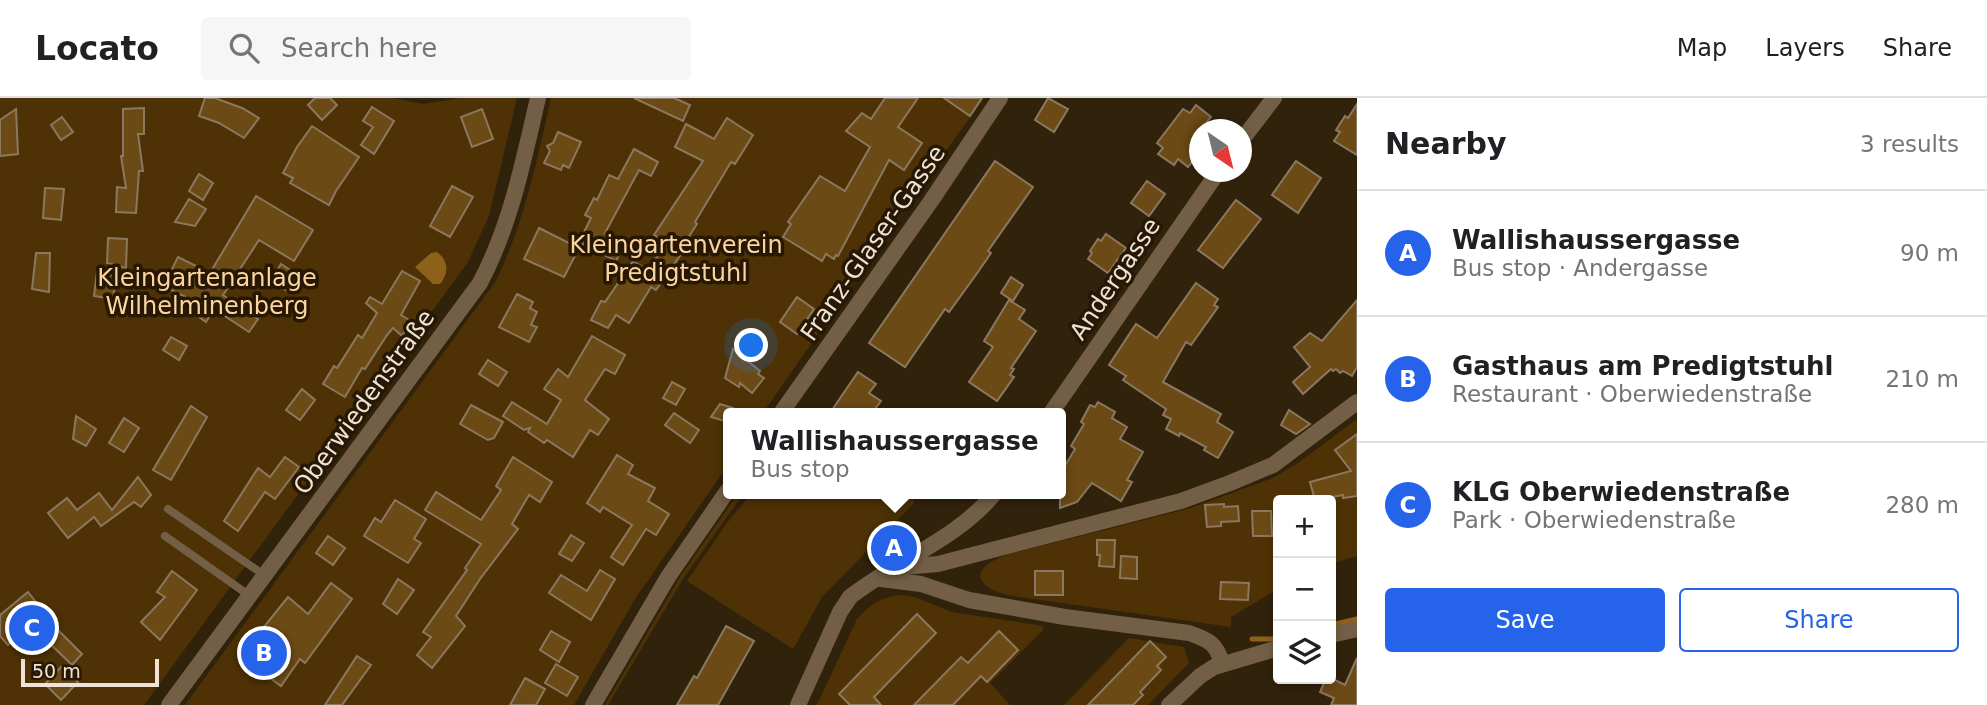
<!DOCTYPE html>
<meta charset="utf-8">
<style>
:root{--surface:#fff;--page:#f6f6f6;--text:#202124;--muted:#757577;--line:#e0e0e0;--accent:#2563eb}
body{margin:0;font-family:"DejaVu Sans",sans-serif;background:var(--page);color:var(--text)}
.controls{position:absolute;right:21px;bottom:21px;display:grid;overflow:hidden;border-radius:7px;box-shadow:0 4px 10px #0003}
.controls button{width:63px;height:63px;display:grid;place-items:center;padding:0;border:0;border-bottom:2px solid var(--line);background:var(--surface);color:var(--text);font:35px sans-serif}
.compass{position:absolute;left:1189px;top:21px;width:63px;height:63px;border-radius:50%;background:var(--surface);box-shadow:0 4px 10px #0003;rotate:145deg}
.scale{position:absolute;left:21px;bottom:18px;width:138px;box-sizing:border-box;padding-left:7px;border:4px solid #eee3d6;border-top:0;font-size:19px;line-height:24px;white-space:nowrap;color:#eee3d6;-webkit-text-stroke:5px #271804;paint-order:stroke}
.you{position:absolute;left:752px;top:248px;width:24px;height:24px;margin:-18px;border:5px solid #fff;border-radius:50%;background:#1a73e8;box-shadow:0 0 0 10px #1a73e833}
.badge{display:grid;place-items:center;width:46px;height:46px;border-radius:50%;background:var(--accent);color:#fff;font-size:23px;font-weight:700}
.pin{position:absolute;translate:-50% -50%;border:4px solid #fff;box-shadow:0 2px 7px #0006}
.popup{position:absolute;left:723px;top:310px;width:343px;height:91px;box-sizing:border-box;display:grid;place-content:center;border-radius:7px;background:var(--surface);filter:drop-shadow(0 2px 5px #0005);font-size:23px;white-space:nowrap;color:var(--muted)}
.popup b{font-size:26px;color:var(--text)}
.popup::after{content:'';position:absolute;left:50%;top:100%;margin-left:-14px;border:14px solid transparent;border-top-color:var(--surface)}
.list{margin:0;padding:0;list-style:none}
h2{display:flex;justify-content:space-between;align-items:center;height:91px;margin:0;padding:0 28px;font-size:30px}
h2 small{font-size:23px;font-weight:400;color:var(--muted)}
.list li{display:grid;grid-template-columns:46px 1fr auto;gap:21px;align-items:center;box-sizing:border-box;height:126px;padding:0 28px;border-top:2px solid var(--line)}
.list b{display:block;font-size:26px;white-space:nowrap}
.list p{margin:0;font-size:23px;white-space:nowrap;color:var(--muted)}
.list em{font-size:23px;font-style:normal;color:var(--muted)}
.actions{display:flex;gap:14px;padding:21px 28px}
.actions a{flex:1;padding:16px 0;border:2px solid var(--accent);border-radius:7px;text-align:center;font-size:24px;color:var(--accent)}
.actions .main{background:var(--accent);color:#fff}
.icon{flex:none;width:38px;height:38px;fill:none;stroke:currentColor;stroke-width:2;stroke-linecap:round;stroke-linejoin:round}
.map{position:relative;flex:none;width:1357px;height:607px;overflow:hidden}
header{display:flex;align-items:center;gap:42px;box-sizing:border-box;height:98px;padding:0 35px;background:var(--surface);border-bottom:2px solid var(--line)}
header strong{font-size:33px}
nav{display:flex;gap:38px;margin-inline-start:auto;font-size:24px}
.search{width:490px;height:63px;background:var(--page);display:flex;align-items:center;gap:18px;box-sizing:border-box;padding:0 24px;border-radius:7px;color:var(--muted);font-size:26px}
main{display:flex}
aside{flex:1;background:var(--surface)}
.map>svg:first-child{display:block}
.green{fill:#4e3205}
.water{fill:#8e611b}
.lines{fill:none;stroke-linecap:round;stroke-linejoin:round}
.stream{stroke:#8e611b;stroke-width:5}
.building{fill:#6c4a16;stroke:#8b7860;stroke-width:2}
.lane{stroke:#735f46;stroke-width:8}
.street{stroke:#735f46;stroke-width:16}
.labels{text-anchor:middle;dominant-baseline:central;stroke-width:7;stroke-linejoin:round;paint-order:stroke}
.street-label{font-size:24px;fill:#eee3d6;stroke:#271804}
.park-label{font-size:24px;fill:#fcd4a2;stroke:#271804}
</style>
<header>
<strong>Locato</strong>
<div class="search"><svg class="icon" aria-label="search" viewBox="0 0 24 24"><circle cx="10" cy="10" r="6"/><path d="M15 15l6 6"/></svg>Search here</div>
<nav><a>Map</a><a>Layers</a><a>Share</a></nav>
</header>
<main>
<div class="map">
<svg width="1357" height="607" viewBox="0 0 1357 607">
<rect width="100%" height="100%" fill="#31220c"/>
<g class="green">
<polygon points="0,0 392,0 423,6 461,0 517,0 489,118 468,164 144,607 0,607"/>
<path d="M551 0H984L917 93 763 315H728V367L635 501 574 607H185L496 183C524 125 537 63 551 0Z"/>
<path d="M1357 321V458L1331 466V402H1278V491L1231 519V529L1012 498C976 490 966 472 1006 457L1191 410 1273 380 1298 365Z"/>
<polygon points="751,396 915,396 913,399 914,405 822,499 793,551 687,483 727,425"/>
<polygon points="737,397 741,399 683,481 608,607 605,607 680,479"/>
<path d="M900 497 915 499 952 514 1044 528 1043 532 990 585 1010 607H817L857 521C869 507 881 499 900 497Z"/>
<polygon points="1129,540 1184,549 1189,565 1148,607 1064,607"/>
</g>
<path class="water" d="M437 154C449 163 449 175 440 186H433L415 169 431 155Z"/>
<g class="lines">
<g class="stream">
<polyline points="1331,527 1357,521"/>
<polyline points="1252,541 1278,541"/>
</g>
</g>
<g class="building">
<polygon points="205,0 215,0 242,10 259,20 244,40 219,25 199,18"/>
<polygon points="315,0 330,0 337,7 322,22 308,7"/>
<polygon points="634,0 674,0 690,7 683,23"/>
<polygon points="885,0 918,0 898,29 922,45 904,72 889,62 838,158 836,157 834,161 826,156 822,163 783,139 791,126 788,124 820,78 845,93 870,49 846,33 862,15 871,21"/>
<polygon points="944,0 982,0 970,18"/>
<polygon points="1048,0 1068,11 1054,34 1035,22"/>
<polygon points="1357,6 1357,57 1334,43 1340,34 1336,32 1345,18 1348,20"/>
<polygon points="1196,7 1211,19 1200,32 1200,54 1188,69 1178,61 1174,67 1158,56 1163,50 1157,45 1183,11 1190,15"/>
<polygon points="372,9 394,23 374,56 361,47 373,29 363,23"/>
<polygon points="144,10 144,36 138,36 143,73 139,73 136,115 116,114 117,89 126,90 121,58 123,58 123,11"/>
<polygon points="16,11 18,56 0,58 0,22"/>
<polygon points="482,11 493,41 472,49 461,19"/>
<polygon points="62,19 73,34 61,42 51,27"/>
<polygon points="727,20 753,37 735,66 731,64 695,124 697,126 686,143 689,145 656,192 651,189 629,225 616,217 608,230 591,222 601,203 605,204 633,163 648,172 666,145 654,137 703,63 675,49 686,26 714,41"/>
<polygon points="312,28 359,59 336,93 329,107 290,85 293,80 283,75 297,49"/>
<polygon points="558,34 581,44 569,70 563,67 561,72 544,65 550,53 547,48 553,45"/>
<polygon points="634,51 658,64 651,78 639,72 605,135 625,145 616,163 579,144 591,120 585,117 594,100 597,102 609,77 618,81"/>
<polygon points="995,63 1033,89 988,153 991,155 978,174 949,214 945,211 905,269 869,245"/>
<polygon points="1296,63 1321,80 1298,115 1272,97"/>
<polygon points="199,76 213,85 203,102 189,93"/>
<polygon points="1147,83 1165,96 1149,118 1131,105"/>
<polygon points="452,88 473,99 450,139 430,128"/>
<polygon points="45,90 64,91 61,122 43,120"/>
<polygon points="256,98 313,132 294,163 259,142 225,194 223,197 258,221 249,234 214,211 206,224 192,214 198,205 167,190 171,182 167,181 178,159 210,175"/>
<polygon points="189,101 206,111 195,128 175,124"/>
<polygon points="1236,102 1261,121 1223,170 1198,152"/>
<polygon points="539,130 579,150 564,179 524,161"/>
<polygon points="1106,136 1126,150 1108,175 1088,161 1092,155 1090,153 1098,141 1101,143"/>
<polygon points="108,140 127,141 126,170 107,165"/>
<polygon points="36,155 50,155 49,194 32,191"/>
<polygon points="281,166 298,177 287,193 271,183"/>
<polygon points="402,173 420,183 401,217 411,223 402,238 393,230 387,237 365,271 362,270 345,299 323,286 334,268 337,270 358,237 362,240 377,215 366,205 370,199 382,206"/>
<polygon points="97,174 116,178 113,201 94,198"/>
<polygon points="1011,179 1023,187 1013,203 1001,195"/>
<polygon points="1196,185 1218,201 1214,207 1218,209 1191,247 1186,244 1163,284 1221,316 1217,324 1233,334 1218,360 1204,352 1206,349 1180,335 1179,338 1166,331 1171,321 1163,317 1166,311 1123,282 1126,278 1109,267 1136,226 1157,240"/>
<polygon points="517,196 533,204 530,210 537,214 531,227 537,229 529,244 499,229"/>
<polygon points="797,199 814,211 797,236 780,224"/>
<polygon points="1009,202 1025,212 1019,221 1036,233 1011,270 1014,271 1010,277 1014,279 997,303 969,284 993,249 984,243"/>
<polygon points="1357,202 1357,269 1352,278 1343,273 1340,275 1336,271 1333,273 1331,271 1303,296 1293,284 1310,269 1294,249 1310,235 1322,243"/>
<polygon points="592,238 625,257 615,276 605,271 585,302 609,321 598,337 590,332 573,359 547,342 544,345 528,334 530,330 524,332 503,318 512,304 547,326 561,302 544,291 558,271 568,279"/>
<polygon points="171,239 187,248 179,262 163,252"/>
<polygon points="733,251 760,273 758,276 764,280 752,295 740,285 739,289 725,280"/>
<polygon points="488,262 507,274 498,288 479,276"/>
<polygon points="858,274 876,286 869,295 881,303 872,315 830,315"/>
<polygon points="672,284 685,291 676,307 663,300"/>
<polygon points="302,291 315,302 300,322 286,312"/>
<polygon points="1098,304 1115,314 1112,320 1127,329 1120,341 1143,354 1127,382 1132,384 1121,403 1092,385 1077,404 1060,410 1060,376 1075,351 1071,348 1084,326 1081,324 1090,307 1095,309"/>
<polygon points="720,306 733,310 731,315 728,315 728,324 711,319"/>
<polygon points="471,307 503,324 494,340 488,342 460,326"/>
<polygon points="191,308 207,319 171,382 153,372"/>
<polygon points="1289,312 1310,326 1296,336 1281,327"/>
<polygon points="674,315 699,332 690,345 665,327"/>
<polygon points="76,318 96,331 86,348 73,341"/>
<polygon points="124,320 139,330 124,354 109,345"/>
<polygon points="1357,336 1357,398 1343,400 1343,397 1315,402 1310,384 1351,373 1335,352"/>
<polygon points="617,357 633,367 628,376 655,390 648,403 669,416 656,437 646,431 623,467 611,459 632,427 603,409 600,414 587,405"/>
<polygon points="285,359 299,369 275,401 265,394 238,433 224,423 258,370 270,379"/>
<polygon points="513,359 552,384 540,404 529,397 512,426 518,431 480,481 456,518 465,528 432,570 417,557 431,539 423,534 467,472 465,470 481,446 425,412 436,394 481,422 501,392 496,388"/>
<polygon points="138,379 151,397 141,409 134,404 101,428 94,419 68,440 48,415 67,400 77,412 99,395 112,412"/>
<polygon points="395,402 426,421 414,441 421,445 408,465 364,438 375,420 381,424"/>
<polygon points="1224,406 1224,409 1238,408 1239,423 1221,424 1221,428 1207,429 1205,407"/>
<polygon points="1252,413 1271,413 1272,438 1253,438"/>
<polygon points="571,437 584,445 572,463 559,456"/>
<polygon points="328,438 345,450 333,467 316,455"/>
<polygon points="1097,442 1115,442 1114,469 1099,468 1100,457 1097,457"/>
<polygon points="1121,458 1137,459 1137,481 1120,480"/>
<polygon points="600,472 615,481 591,522 549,495 561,477 587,493"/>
<polygon points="172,473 197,492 160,542 141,524 165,499 157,494"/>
<rect x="1035" y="473" width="28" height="24"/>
<polygon points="398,481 414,492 397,516 383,506"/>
<polygon points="1221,484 1249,485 1248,502 1220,501"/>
<polygon points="331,485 352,501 305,565 300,561 281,588 266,577 283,555 259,535 288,499 308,516"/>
<polygon points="28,494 60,534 82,556 72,567 40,536 32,544 23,533 8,547 0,538 0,517"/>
<polygon points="917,516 936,535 874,599 881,607 850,607 839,596"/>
<polygon points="726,528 754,543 718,607 677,607 694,578 697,580"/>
<polygon points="551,533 570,544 559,564 540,552"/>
<polygon points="999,533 1018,552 987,584 981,578 953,607 914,607 961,559 968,565"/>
<polygon points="1150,543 1166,559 1157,568 1161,572 1140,594 1143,597 1133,607 1088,607"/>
<polygon points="357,558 371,567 342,607 325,607"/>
<polygon points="1357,560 1357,607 1331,607 1334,600 1320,594 1326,581 1331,580 1345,587"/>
<polygon points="556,566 578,579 567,598 545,585"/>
<polygon points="62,568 78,584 61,602 45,586"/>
<polygon points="525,580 545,591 536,607 510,607"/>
</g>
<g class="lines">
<g class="lane">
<polyline points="168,411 264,477"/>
<polyline points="165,438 250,498"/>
</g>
<g class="street">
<polyline points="1241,43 1274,0"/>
<polyline points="781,315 931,103 1000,0"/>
<polyline points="1051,315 1218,74"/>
<polyline points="877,481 903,469 938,466 1181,403 1230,385 1273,367 1357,304"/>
<path d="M881 481 921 486 969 502 1065 519 1189 535C1209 542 1216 545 1222 565"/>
<polyline points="1331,537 1357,531"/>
<path d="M169 607 480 185C511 126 523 64 538 0"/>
<polyline points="593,607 668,479 728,392"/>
<path d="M798 607 840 514 850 499C896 463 957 441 994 396"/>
<polyline points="1169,607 1200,578 1214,569 1278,550"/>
</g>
</g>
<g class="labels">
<g class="street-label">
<text transform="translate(873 145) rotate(-55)">Franz-Glaser-Gasse</text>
<text transform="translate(1115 181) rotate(-56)">Andergasse</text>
<text transform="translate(364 304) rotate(-54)">Oberwiedenstraße</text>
</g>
<g class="park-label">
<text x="676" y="147">Kleingartenverein<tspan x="676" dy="28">Predigtstuhl</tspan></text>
<text x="207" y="180">Kleingartenanlage<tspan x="207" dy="28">Wilhelminenberg</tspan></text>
</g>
</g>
</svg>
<div class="controls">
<button>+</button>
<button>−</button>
<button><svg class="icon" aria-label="layers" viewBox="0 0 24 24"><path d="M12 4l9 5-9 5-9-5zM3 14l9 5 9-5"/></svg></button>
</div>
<svg class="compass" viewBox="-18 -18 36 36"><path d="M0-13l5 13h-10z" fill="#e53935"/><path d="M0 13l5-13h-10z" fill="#757577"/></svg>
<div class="scale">50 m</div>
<div class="you"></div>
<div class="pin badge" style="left:894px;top:450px">A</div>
<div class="popup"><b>Wallishaussergasse</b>Bus stop</div>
<div class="pin badge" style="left:264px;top:555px">B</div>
<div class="pin badge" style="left:32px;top:530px">C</div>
</div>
<aside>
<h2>Nearby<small>3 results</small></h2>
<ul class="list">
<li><span class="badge">A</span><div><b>Wallishaussergasse</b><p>Bus stop · Andergasse</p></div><em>90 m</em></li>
<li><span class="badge">B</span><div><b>Gasthaus am Predigtstuhl</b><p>Restaurant · Oberwiedenstraße</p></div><em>210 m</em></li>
<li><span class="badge">C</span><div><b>KLG Oberwiedenstraße</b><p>Park · Oberwiedenstraße</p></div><em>280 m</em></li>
</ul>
<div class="actions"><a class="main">Save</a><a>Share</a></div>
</aside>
</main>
